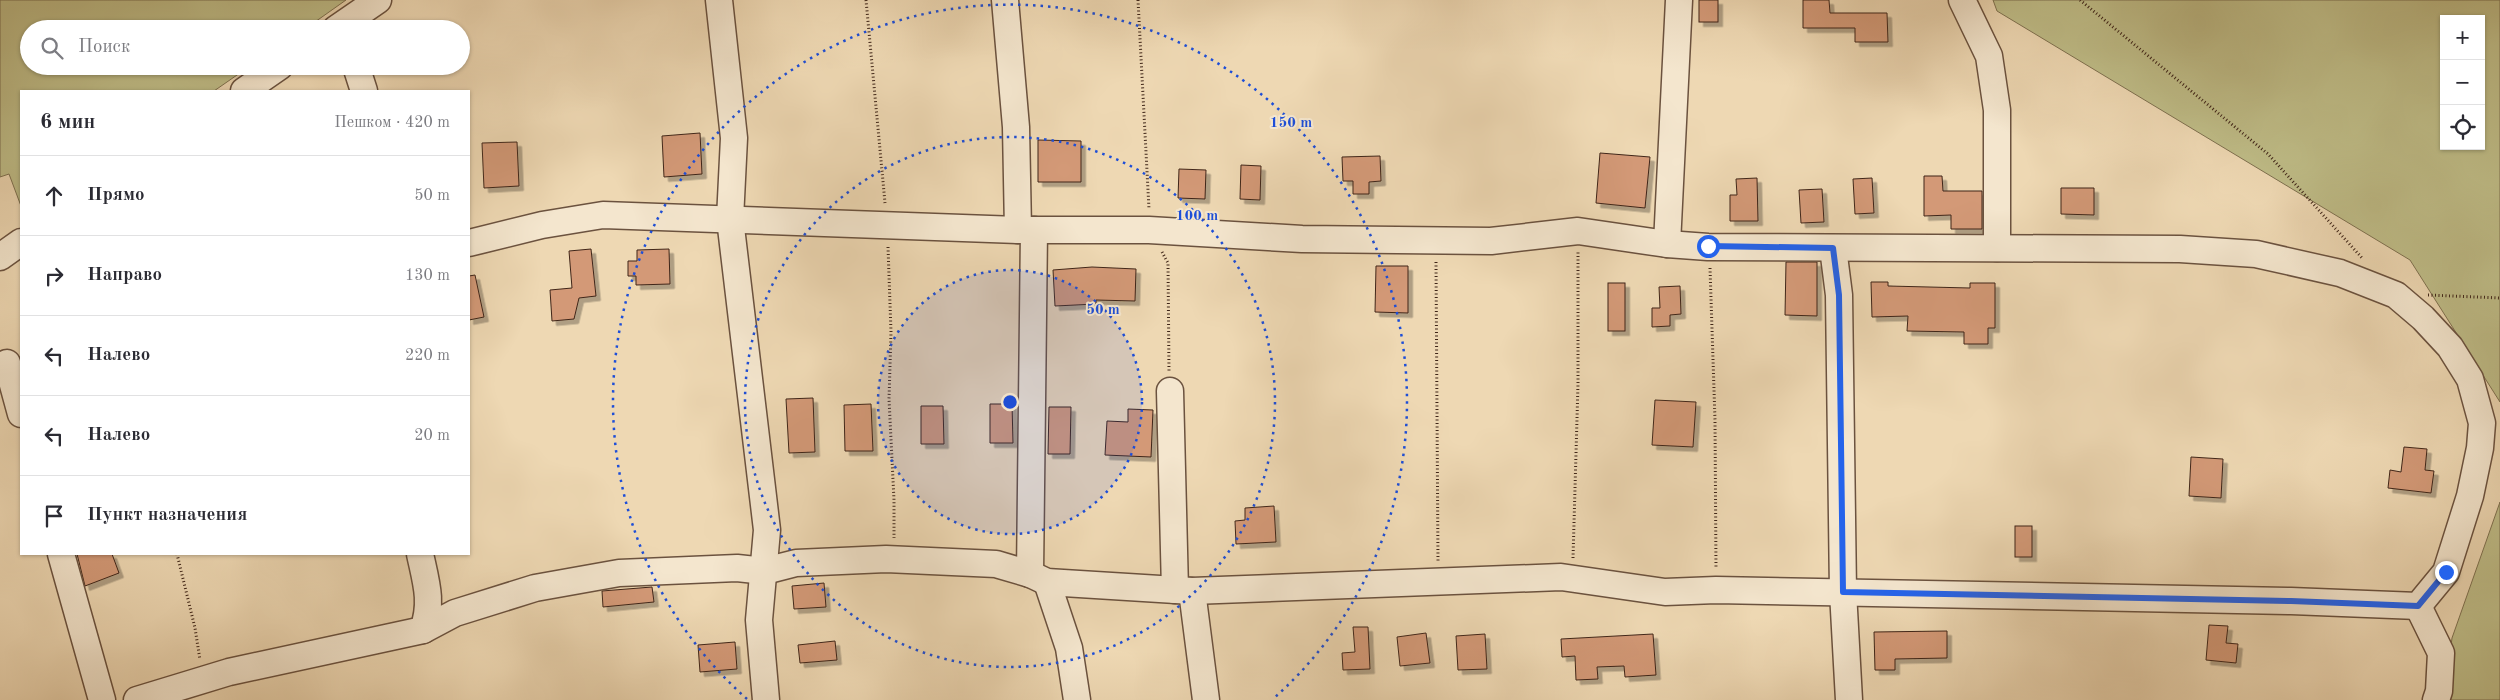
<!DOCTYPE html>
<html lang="ru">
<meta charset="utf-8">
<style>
:root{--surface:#fff;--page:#f7f7f7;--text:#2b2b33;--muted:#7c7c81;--line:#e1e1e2}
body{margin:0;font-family:"Old Standard TT",serif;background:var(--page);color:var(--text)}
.controls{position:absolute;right:15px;top:15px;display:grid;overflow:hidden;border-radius:0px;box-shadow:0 1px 4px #0004}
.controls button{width:45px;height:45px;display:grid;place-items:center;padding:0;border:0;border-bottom:1px solid var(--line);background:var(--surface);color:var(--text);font:25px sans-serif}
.stop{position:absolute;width:15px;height:15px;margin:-11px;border:4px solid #2563eb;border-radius:50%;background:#fff}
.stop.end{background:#2563eb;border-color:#fff;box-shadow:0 1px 5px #0008}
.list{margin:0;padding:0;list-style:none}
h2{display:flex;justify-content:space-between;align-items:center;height:65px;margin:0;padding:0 20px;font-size:21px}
h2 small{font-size:16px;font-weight:400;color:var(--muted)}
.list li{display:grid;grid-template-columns:32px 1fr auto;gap:15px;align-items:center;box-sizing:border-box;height:80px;padding:0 20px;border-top:1px solid var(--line)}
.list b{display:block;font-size:19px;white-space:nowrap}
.list em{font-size:16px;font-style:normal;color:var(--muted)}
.icon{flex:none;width:28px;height:28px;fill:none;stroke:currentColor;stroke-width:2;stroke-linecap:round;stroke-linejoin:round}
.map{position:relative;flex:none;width:2500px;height:700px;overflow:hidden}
.search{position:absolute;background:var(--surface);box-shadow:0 1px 4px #0004;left:20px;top:20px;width:450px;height:55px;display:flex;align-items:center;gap:12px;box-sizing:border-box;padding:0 18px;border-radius:28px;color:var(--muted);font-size:19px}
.panel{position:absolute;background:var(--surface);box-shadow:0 1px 4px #0004;left:20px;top:90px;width:450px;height:465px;border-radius:0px}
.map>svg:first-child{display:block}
.green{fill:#bfbd88;stroke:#7f7150;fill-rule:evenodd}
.building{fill:#d39977;stroke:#3f2518;filter:url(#shadow)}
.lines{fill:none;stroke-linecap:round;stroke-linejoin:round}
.minor-casing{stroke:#6b523f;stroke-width:29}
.path{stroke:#3f2518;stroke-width:3;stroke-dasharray:1 2.5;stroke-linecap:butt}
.minor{stroke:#f4e6ce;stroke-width:26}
.route{stroke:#2563eb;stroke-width:6}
.ring{fill:none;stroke:#1d4ed8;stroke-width:2.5;stroke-dasharray:2.5 5}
.centre{fill:#1d4ed8;stroke:#f4e6ce;stroke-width:2.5}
.ring-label{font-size:15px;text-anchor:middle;font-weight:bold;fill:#1d4ed8;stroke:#f4e6ce;stroke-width:4;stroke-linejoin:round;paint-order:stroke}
</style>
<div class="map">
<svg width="2500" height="700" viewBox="0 0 2500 700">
<defs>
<filter id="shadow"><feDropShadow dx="4.5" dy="4.5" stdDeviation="0" flood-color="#0004"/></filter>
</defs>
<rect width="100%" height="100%" fill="#eed8b3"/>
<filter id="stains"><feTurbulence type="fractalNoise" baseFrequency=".004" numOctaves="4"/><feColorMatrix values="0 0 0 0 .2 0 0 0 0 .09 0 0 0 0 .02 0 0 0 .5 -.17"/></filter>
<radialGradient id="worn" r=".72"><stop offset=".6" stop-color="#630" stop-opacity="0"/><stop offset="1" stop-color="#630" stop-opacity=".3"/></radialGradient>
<g class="green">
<polygon points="0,0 346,0 305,29 29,29 29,66 250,66 214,91 21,91 21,206 9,174 0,177"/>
<path d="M1993 0H2500V402L2410 260 1997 11ZM2444 19H2481V146H2444Z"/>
<polygon points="2500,502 2500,700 2444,700 2452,638"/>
</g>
<g class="building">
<rect x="1699" y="0" width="19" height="22"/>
<polygon points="1803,0 1829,0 1830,13 1887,13 1888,42 1855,42 1855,28 1803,28"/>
<polygon points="700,133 702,174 664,177 662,136"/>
<polygon points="1038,140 1081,141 1081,182 1038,182"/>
<polygon points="517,142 519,186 484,188 482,143"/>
<polygon points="1600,153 1650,157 1645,208 1596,203"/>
<polygon points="1380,156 1381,181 1369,182 1369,194 1353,194 1353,181 1343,181 1342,157"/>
<polygon points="1241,165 1261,166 1260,200 1240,199"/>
<polygon points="1179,169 1206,170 1205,199 1178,198"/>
<polygon points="1924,176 1942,176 1943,191 1982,191 1982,229 1951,229 1951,215 1924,216"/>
<polygon points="1757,178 1758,221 1730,221 1730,195 1737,195 1736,179"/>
<polygon points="1872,178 1874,213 1855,214 1853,179"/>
<polygon points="2061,188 2094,188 2094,215 2061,214"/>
<polygon points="1822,189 1824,222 1801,223 1799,190"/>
<polygon points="591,249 596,296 579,298 574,319 552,321 550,290 572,288 569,251"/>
<polygon points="669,249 670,284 636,285 636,276 628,276 628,261 637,261 637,250"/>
<polygon points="1786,262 1817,262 1817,316 1785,315"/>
<polygon points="1376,266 1408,266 1408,313 1375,312"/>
<polygon points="1092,267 1136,269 1135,301 1096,300 1096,304 1055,306 1053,270"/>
<polygon points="475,275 484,317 469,320 469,276"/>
<polygon points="1871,282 1888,282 1888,286 1970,288 1970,283 1995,283 1995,328 1988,328 1988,344 1964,344 1964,332 1907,331 1908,316 1872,317"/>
<rect x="1608" y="283" width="17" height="48"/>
<polygon points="1680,286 1681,314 1670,315 1670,326 1652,327 1652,308 1660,308 1659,287"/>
<polygon points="813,398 815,452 789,453 786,399"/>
<polygon points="1655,400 1696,402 1693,447 1652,445"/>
<polygon points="871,404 873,451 845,451 844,405"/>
<polygon points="990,404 1012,404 1013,443 990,443"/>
<polygon points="921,406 943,406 944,444 921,444"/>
<polygon points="1049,407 1071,407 1070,454 1048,454"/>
<polygon points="1128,409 1153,410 1151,457 1105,455 1107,421 1128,422"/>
<polygon points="2404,447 2427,449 2425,470 2434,471 2431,493 2388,488 2390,470 2401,472"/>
<polygon points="2191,457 2223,459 2221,498 2189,496"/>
<polygon points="1274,506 1276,542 1236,544 1235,521 1245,520 1245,508"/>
<rect x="2015" y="526" width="17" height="31"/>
<polygon points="77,554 112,554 119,573 85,586"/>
<polygon points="824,583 826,607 794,609 792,586"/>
<polygon points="652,587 654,602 603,607 602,591"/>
<polygon points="2209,625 2228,626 2226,643 2238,644 2236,663 2206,660"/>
<polygon points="1353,627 1368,627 1370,669 1343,670 1342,653 1355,652"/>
<polygon points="1947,631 1947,658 1895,659 1895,670 1875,670 1874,632"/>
<polygon points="1426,633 1430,663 1400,666 1397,637"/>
<polygon points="1485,634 1487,669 1458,670 1456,636"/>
<polygon points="1653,634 1656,675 1625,677 1624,666 1597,667 1598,679 1576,680 1575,656 1562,657 1561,639"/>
<polygon points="835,641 837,660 800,663 798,645"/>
<polygon points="735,642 737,669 700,672 698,645"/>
</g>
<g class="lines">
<g class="minor-casing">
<g id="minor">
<polyline points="719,0 734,138 730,219 767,530 759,620 766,700"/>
<polyline points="1005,0 1016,127 1018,230"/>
<polyline points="1962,0 1989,56 1997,110 1997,248"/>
<polyline points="336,29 378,0"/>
<polyline points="356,66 364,91"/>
<polyline points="244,91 280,66"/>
<polyline points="1667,244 1679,0"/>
<polyline points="1833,248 1839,295 1843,592 1849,700"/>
<polyline points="0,257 21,242"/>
<polyline points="7,363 21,414"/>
<polyline points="1170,391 1175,590"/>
<polyline points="61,554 102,700"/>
<path d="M420 554C426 582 433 602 423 630"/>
<polyline points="1030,574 1034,230"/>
<polyline points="1047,582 1069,648 1077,700"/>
<polyline points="1192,591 1206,700"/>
<polyline points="2418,606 2441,653 2439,691 2436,700"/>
<polyline points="137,700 229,672 423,630 455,613 535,588 619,573 737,568 765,571 796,563 886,559 996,564 1030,574 1047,582 1192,591 1561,577 1665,592 1716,590 2291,601 2418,606 2446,572 2470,496 2480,448 2482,423 2470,379 2450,347 2423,318 2396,295 2340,273 2256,254 2180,249 1708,247 1667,244 1578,231 1491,241 1302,239 1149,230 1018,230 603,215 542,225 469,243"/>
</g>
</g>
<g class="path">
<polyline points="866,0 885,203"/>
<polyline points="1138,0 1149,209"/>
<polyline points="2080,0 2268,154 2363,259"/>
<polyline points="888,247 891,332 889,399 894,500 894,538"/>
<polyline points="1162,252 1168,263 1169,372"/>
<polyline points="1436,262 1438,561"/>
<polyline points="1710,268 1715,420 1716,569"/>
<polyline points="2428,295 2500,298"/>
<polyline points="177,554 195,628 200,660"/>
<polyline points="1573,558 1578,384 1578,252"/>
</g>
<use href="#minor" class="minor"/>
</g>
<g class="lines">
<polyline class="route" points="1708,246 1833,248 1839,295 1843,592 2291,601 2418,606 2446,572"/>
</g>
<circle cx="1010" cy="402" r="132" fill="#1d4ed8" fill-opacity=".12"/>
<g class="ring">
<circle cx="1010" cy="402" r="132"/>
<circle cx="1010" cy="402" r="265"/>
<path d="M747 699A397 397 0 1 1 1273 699"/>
</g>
<circle cx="1010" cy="402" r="8" class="centre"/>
<g class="ring-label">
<text x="1291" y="127">150 m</text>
<text x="1197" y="220">100 m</text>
<text x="1103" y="314">50 m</text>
</g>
<rect width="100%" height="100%" filter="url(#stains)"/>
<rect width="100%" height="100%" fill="url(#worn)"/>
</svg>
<div class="controls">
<button>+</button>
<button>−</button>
<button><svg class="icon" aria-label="locate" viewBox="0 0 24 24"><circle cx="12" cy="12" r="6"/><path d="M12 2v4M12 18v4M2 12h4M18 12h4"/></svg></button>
</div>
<div class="stop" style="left:1708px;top:246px"></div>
<div class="stop end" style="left:2446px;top:572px"></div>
<div class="search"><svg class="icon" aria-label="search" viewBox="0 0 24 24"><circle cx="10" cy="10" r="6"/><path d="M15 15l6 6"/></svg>Поиск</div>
<section class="panel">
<h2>6 мин<small>Пешком · 420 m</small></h2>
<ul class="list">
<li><svg class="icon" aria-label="ahead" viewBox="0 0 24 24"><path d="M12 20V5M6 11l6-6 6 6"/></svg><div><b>Прямо</b></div><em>50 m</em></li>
<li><svg class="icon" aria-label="right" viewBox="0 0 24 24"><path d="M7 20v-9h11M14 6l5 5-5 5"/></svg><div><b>Направо</b></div><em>130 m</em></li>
<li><svg class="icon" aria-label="left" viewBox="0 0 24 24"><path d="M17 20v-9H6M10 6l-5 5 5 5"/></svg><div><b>Налево</b></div><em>220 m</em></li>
<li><svg class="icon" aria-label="left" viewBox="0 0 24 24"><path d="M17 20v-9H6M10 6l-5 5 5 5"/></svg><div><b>Налево</b></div><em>20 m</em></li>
<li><svg class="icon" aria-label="arrive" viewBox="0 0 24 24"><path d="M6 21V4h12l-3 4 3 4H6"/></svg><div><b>Пункт назначения</b></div></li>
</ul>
</section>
</div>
